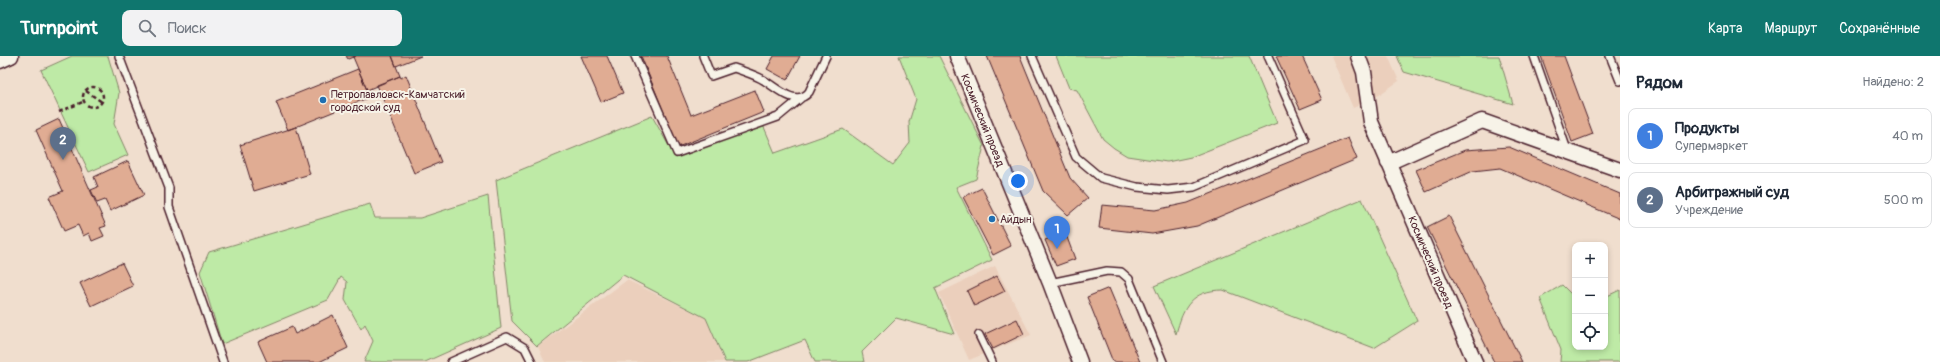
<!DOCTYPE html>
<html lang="ru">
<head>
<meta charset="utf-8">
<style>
  body { margin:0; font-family:Pangolin,sans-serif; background:#f2f2f3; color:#1f2937 }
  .controls { position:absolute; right:12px; bottom:12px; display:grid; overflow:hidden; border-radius:8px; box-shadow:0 2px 6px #0003 }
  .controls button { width:36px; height:36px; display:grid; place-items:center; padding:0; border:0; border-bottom:1px solid #e0e1e3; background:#fff; color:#1f2937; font:20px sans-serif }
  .you { position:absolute; left:1018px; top:125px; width:14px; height:14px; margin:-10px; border:3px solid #fff; border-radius:50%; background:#1a73e8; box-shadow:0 0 0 6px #1a73e833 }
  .badge { display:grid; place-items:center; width:26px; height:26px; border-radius:50%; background:#0f766e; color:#fff; font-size:13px; font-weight:700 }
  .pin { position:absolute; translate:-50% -33px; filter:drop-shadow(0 1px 2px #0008) }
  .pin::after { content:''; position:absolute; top:21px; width:14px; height:12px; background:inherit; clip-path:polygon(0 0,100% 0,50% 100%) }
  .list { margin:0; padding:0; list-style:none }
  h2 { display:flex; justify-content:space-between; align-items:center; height:52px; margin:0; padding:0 16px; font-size:17px }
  h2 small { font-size:13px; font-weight:400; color:#747a83 }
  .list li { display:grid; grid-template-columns:26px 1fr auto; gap:12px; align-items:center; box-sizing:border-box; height:56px; margin:0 8px 8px; padding:0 8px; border:1px solid #e0e1e3; border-radius:8px }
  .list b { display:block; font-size:15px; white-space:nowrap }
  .list p { margin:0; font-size:13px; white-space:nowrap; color:#747a83 }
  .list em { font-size:13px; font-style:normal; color:#747a83 }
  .icon { flex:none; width:22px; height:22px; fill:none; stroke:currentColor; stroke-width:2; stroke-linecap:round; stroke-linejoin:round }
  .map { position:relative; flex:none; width:1620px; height:306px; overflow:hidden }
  header { display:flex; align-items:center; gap:24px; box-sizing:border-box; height:56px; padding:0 20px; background:#0f766e; color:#fff }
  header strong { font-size:19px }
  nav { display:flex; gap:22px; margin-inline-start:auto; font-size:14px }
  .search { width:280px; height:36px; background:#f2f2f3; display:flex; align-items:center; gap:10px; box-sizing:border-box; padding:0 14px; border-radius:8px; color:#747a83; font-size:15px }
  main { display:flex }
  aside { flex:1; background:#fff }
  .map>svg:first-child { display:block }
  .built { fill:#ebcfbc }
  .green { fill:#beeaa6; stroke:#848468 }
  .building { fill:#e0ac93; stroke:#4a1f2b }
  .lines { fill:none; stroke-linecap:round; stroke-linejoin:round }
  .service-casing { stroke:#4a1f2b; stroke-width:10 }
  .minor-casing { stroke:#4a1f2b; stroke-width:17 }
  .path { stroke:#4a1f2b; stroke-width:2.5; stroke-dasharray:4 3; stroke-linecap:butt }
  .service { stroke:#f7f3e8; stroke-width:7 }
  .minor { stroke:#f7f3e8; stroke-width:14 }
  .poi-dot { fill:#1f6fb2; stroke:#f7f3e8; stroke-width:1.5 }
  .labels { text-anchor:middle; stroke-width:4; stroke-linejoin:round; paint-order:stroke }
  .poi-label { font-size:11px; fill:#4a1f2b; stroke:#f7f3e8; text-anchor:start }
  .street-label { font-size:11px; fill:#4a1f2b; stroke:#f7f3e8 }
</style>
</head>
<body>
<header>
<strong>Turnpoint</strong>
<div class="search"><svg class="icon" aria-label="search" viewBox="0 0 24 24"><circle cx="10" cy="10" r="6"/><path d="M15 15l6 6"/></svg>Поиск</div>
<nav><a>Карта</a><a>Маршрут</a><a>Сохранённые</a></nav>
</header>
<main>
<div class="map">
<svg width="1620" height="306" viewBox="0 0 1620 306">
  <rect width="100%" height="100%" fill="#f0dece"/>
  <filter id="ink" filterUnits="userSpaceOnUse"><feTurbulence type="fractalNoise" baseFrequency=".025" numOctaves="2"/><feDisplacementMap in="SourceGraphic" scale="8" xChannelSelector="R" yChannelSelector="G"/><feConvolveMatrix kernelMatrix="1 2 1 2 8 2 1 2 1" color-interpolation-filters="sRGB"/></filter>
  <g filter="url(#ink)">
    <!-- built -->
    <path class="built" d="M1331 0H1388L1399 25 1373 43 1353 52Z
      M995 210 1031 279 969 304 939 237Z
      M627 224 706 262 724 306H545L538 290Z"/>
    <!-- green -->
    <path class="green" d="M72 0H108L119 37 114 68 128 99 89 116 41 14Z
      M899 0H939L984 90 976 123 956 131 992 204 935 232 954 278 896 262 862 296 864 306H815L805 284 748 306H725L706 262 623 219 537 290 512 265 496 124 652 60 674 99 764 71 775 97 843 73 893 109 910 87 909 66 916 43Z
      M1056 0H1249L1277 67 1191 101 1167 106 1127 100 1114 92 1103 83 1077 34 1069 32Z
      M1397 0H1499L1513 48 1404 16Z
      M488 140 501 272 425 306H364L373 285 365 268 361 273 345 244 347 226 341 221 328 244 222 288 200 216 209 196 370 148 375 162H420Z
      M1362 143 1417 265 1374 292 1223 234C1192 234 1183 251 1176 278L1154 230Z
      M1562 229 1575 242V291H1605V241L1620 234V306H1560L1561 294 1540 242Z"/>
    <!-- building -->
    <path class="building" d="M346 0H356L348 3Z
      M356 0H392L400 20 367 34 353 1Z
      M392 0H421L396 10Z
      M581 0H607L623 37 601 46Z
      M641 0H667L691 59 755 34 764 56 678 91Z
      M774 0H800L787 24 767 13Z
      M987 0H1020L1070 122 1088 142 1068 159 1043 135Z
      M1276 0H1302L1322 44 1300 53Z
      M1541 0H1564L1593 78 1572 86Z
      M358 13 370 41 288 74 276 46Z
      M406 19 441 106 414 117 377 29 400 20 401 22Z
      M59 63 106 170 100 172 104 180 92 185 89 177 83 180 78 169 64 175 49 141 63 135 36 74Z
      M296 71 310 118 254 135 240 89Z
      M1348 82 1357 103 1197 170 1152 178 1099 172 1102 149 1155 154 1188 147Z
      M1509 91 1620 138V163L1500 112 1473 115 1426 136 1416 114 1465 94Z
      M128 105 144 139 110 155 105 144 97 147 91 134 98 131 94 121Z
      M982 132 1011 190 993 199 963 141Z
      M1449 160 1522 306H1494L1427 171Z
      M1065 176 1075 203 1056 210 1045 184Z
      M122 207 133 230 91 250 80 227Z
      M997 220 1005 235 974 250 967 235Z
      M1109 232 1140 306H1113L1087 241Z
      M333 259 348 292 319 306H267L258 286 292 271 295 278Z
      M1017 263 1024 278 993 293 985 278Z"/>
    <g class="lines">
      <!-- service casing -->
      <g class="service-casing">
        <path id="service" d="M119 0 169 132V151L223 306
          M635 0 677 97 778 61 801 42
          M703 0 711 20 734 12C743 15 752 18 760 22 773 28 795 53 809 36L826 0
          M1032 0 1076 101 1101 122 1137 131 1168 134 1194 131 1305 84 1268 0
          M1534 0 1567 94
          M1610 0 1620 25
          M1050 227 1107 215 1121 216 1129 223 1163 306
          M979 279 992 306
          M451 306 507 281 525 292 532 306"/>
      </g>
      <!-- minor casing -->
      <g class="minor-casing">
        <path id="minor" d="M957 0 1050 227 1080 306
          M1358 0 1364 16 1371 66 1475 306
          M0 5 11 0
          M1388 107 1482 65 1620 114"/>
      </g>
      <!-- path -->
      <path class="path" d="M83 41a10 10 0 1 1 20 0a10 10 0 1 1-20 0Z
        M86 35 102 46
        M59 56 85 45"/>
      <!-- service -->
      <use href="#service" class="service"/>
      <!-- minor -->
      <use href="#minor" class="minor"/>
    </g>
  </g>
  <!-- markers -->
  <g class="poi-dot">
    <circle cx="323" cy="44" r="4"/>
    <circle cx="992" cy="163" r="4"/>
  </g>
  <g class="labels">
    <!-- poi labels -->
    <g class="poi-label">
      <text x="331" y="42">Петропавловск-Камчатский<tspan x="331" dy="13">городской суд</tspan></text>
      <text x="1000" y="167">Айдын</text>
    </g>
    <!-- street labels -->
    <g class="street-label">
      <text transform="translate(983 64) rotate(68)" y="4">Космический проезд</text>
      <text transform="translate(1431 206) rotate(67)" y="4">Космический проезд</text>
    </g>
  </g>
</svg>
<div class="controls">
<button>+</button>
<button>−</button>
<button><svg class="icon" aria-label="locate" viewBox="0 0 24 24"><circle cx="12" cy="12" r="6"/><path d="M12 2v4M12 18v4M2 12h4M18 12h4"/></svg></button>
</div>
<div class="you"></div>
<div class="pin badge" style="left:1057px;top:193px;background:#3f7fe0">1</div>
<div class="pin badge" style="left:63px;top:104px;background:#5c6f8a">2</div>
</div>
<aside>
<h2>Рядом<small>Найдено: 2</small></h2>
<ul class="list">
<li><span class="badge" style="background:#3f7fe0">1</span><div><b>Продукты</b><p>Супермаркет</p></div><em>40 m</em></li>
<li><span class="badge" style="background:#5c6f8a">2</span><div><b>Арбитражный суд</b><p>Учреждение</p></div><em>500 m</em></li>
</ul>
</aside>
</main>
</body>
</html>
